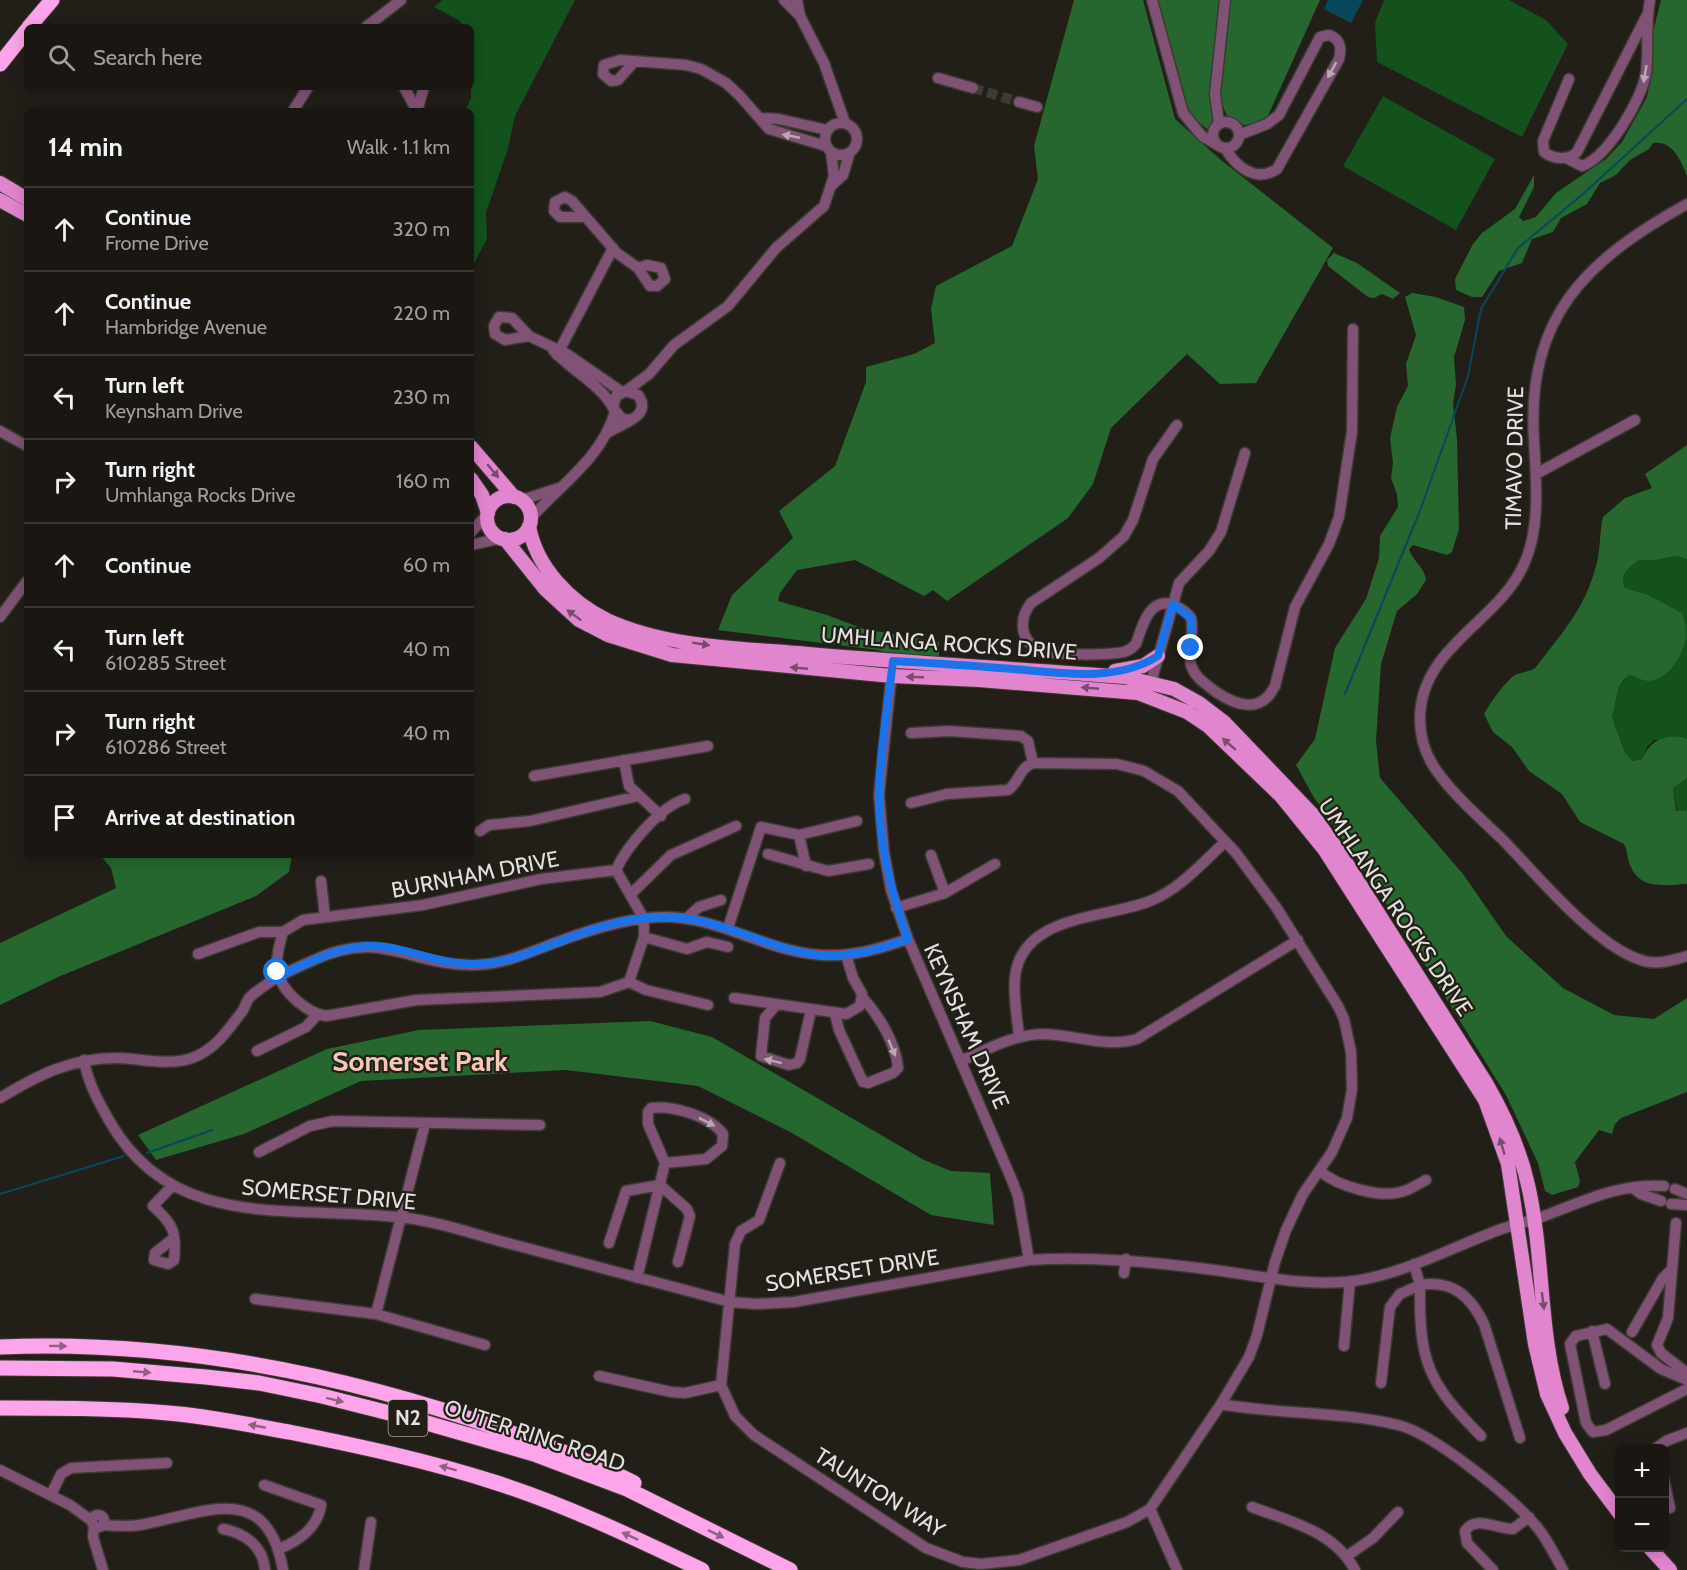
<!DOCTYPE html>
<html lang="en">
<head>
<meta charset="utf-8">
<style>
  body { margin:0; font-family:Cabin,sans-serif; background:#23201c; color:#f1f3f6 }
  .controls { position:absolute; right:18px; bottom:18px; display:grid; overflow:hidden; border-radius:9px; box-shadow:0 3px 15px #0003 }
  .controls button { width:54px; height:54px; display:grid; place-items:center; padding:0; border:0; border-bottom:2px solid #383633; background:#1a1713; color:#f1f3f6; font:30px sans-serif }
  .stop { position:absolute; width:18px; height:18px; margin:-14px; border:4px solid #1a73e8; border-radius:50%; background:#fff }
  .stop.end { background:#1a73e8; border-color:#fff; box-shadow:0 2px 6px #0008 }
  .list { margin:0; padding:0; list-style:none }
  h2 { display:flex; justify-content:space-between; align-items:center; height:78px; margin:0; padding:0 24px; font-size:26px }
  h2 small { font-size:20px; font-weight:400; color:#9f9fa0 }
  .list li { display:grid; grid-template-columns:39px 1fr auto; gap:18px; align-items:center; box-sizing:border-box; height:84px; padding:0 24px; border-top:2px solid #383633 }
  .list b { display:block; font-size:22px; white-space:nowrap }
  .list p { margin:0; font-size:20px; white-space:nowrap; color:#9f9fa0 }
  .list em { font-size:20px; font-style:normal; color:#9f9fa0 }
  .icon { flex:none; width:33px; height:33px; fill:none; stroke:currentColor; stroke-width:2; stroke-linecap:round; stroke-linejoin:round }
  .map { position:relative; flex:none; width:1687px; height:1570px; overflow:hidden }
  .search { position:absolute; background:#1a1713; box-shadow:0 3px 15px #0003; left:24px; top:24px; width:450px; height:66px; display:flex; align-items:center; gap:15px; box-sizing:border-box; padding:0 21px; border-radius:9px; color:#9f9fa0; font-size:22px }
  .panel { position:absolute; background:#1a1713; box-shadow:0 3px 15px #0003; left:24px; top:108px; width:450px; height:750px; border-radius:9px }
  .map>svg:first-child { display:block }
  .green { fill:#13511d }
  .forest { fill:#25672e }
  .water { fill:#08485b }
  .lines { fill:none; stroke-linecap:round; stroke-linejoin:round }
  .stream { stroke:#08485b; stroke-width:2 }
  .minor-tunnel { stroke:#3f3c36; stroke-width:10; stroke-dasharray:10 5; stroke-linecap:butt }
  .minor-casing { stroke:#3d3a34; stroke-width:13 }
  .major-casing { stroke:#3d3a34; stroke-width:16 }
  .highway-casing { stroke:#3d3a34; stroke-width:17 }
  .minor { stroke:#805376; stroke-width:10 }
  .major { stroke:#e285cf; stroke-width:14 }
  .highway { stroke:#fda4ea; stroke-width:15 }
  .oneway { fill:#bba8b4 }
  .oneway2 { fill:#784d6b }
  .oneway3 { fill:#906282 }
  .route { stroke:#1a73e8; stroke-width:8 }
  .labels { text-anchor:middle; stroke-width:4.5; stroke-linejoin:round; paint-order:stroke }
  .shield { fill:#221f19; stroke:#a9a7a2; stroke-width:1.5 }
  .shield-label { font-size:21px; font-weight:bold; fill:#e3e1dd }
  .street-label { font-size:22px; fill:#e3e1dd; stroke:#221f19 }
  .district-label { font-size:28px; font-weight:bold; fill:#f6c7b4; stroke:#221f19 }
</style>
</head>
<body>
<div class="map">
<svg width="1687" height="1570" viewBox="0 0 1687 1570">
  <rect width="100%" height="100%" fill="#221f19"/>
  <!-- green -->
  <path class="green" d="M443 0H575L515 116 508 148 486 213 487 239 471 269V111H465L471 98V27H462L460 21 434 7Z
    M1384 0H1509L1546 20 1568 44 1522 137 1377 62 1375 23Z
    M1383 96 1495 159 1456 230 1343 166Z
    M1676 556 1687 559V739L1654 740 1647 747 1642 759 1633 761 1625 753 1612 717C1617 702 1615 684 1630 675L1646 594 1625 588C1620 573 1627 569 1639 560H1656Z
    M1687 778V810L1677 811 1673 788Z"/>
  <!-- forest -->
  <path class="forest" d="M1074 0H1143L1175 119 1221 160 1333 248 1256 383 1220 384 1187 354 1111 428 1093 484 1068 518 947 601 933 590 924 596 855 560 797 570 780 593 778 601 827 615 864 629 939 642V659L908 658 905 654 892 655 878 650 718 630 732 595 793 538 779 511 835 466 866 382V367L914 354 935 343 931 309 936 286 1012 246 1038 179 1034 146Z
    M1153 0H1222L1214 134 1186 113Z
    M1227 0H1320L1267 118C1257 122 1246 128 1235 123 1208 110 1225 25 1227 0Z
    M1661 0H1687V176C1681 160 1672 140 1653 143L1649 149 1630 160 1616 175 1600 183 1587 204 1561 218 1553 232 1532 239 1522 263 1499 271 1482 297H1472L1456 290 1455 279 1473 244 1482 233 1515 209 1534 175V187L1519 217 1523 221 1536 217 1556 193 1606 159 1622 142 1647 97 1653 65V32Z
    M1334 253 1357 263 1400 293 1393 299 1382 294 1374 298 1368 297 1328 266 1327 260Z
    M1412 293 1436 297 1464 307 1465 320 1454 357 1456 385 1453 404 1457 439 1459 529 1452 552 1447 555 1413 545 1409 549C1413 562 1425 567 1426 580L1417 594 1397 611 1381 664 1376 741 1380 778 1463 874 1506 936 1563 988 1614 1015 1654 1019 1687 998V1092L1621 1118 1615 1124 1612 1134 1599 1130 1575 1162 1580 1181 1578 1187 1552 1195 1545 1191 1538 1163 1506 1095 1392 912 1313 796 1296 765 1315 739 1335 648 1366 599 1379 558 1380 536 1398 507 1397 494 1391 478 1393 463 1390 438 1397 407 1408 386 1406 364 1416 335 1405 297Z
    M1687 445V559L1676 556 1656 560H1639C1627 569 1620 573 1625 588L1646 594 1682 613C1684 620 1687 628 1686 636 1684 655 1669 679 1649 681 1643 681 1636 677 1630 675 1615 683 1617 702 1612 717L1625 753 1633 761 1642 759C1650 740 1667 732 1687 739V778L1673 788 1676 811 1687 810V884C1666 885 1641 890 1631 867 1627 860 1628 851 1624 844L1580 822 1562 794 1529 771 1512 747 1493 732 1484 714C1488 706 1507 679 1515 675 1521 672 1531 672 1536 667 1561 634 1585 609 1596 566 1601 550 1599 533 1603 517L1625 498 1652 488 1645 474Z
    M100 855H292L289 872 256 896 58 977 0 1005V943L116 888 111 868Z
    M650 1021 712 1037 924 1160 951 1171 990 1173 994 1225 931 1215 792 1133 698 1086 566 1070 361 1081 244 1134 156 1160 138 1135 327 1049 419 1030Z"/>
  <!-- water -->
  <path class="water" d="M1328 0H1363L1351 23 1324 9Z"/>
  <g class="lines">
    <!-- stream -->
    <path class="stream" d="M1345 694 1421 508 1468 376 1481 309 1518 248 1583 194 1687 99
      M147 1153 212 1130
      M0 1194 124 1156"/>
    <!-- minor-tunnel -->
    <path class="minor-tunnel" d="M973 88 1019 102"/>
    <!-- minor casing -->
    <g class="minor-casing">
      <path id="minor" d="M784 0 800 16
        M797 0 800 16 824 63 845 123
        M1152 0 1183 113 1202 136 1219 146
        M366 27 401 0
        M634 62 618 80 611 81 603 74 604 65 620 60 686 65 701 69 726 83 740 96 769 129 826 146
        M938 78 973 88
        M1569 79 1543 141 1544 152C1553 159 1568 161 1577 152L1647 15
        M404 87 417 111
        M1019 102 1037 107
        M293 111 308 87
        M417 111 424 87
        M761 118 779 119 827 130
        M1213 135a13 13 0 1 1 26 0a13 13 0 1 1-26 0Z
        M825 139a16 16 0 1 1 32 0a16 16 0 1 1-32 0Z
        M1219 124 1215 94 1225 0
        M1225 148C1236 167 1256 183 1277 169L1339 59C1342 47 1340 39 1329 35L1320 37 1279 115 1267 124 1239 135
        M1566 158 1582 166C1608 157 1642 99 1646 73 1649 49 1645 25 1650 0
        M831 186 843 175 850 152
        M1687 204C1586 260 1526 317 1534 440 1536 480 1541 527 1524 564 1498 623 1420 647 1420 719 1420 735 1425 753 1434 767 1452 794 1479 817 1503 840 1537 875 1593 943 1638 959 1654 966 1671 961 1687 956
        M584 217H560L554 211 555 202 565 197 572 201 617 253 638 268 650 286H657L665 279 661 268 647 265 638 268
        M529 336 505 340 495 334 494 326 499 317 512 318 529 336 567 354 622 392
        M553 350C570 370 601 384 613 408
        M557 355 613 248
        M626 391 649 374 674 345 728 306 776 248 824 206 834 176 831 152
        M1177 425 1153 459 1133 520 1124 536 1099 558 1031 603C1019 618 1019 641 1040 650 1054 656 1109 655 1124 652 1130 650 1132 648 1136 644 1142 626 1150 594 1176 606 1182 609 1187 612 1191 618 1195 634 1187 650 1191 665 1195 678 1206 684 1216 692 1237 706 1261 714 1275 686L1295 607 1329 544 1339 517 1352 431 1353 329
        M0 431 27 446
        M609 432C623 423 653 416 638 395L626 391 616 396 613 408 622 419 631 420
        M1536 474 1635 420
        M522 500 559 488
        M530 519C561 484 601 459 615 412
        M471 532 487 515
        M471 545 502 538
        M0 617 27 581
        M892 670 879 795 884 852 891 890 908 939 1011 1178 1018 1196 1029 1260
        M1149 690 1179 583 1209 551 1221 532 1245 453
        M911 733 949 731 1021 736 1028 741 1033 763
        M624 760 629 786 661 816
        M534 776 708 746
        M480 831 489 825 530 821 638 796
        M799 835 806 866
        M768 854 828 871 869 864
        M931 855 945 893
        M616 870 644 919V937L629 982 600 992 416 1000 326 1016C314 1014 306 1008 297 1001 272 979 274 962 283 932L303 920 423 905 541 879Z
        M616 870C626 847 661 806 685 799
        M321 881 325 917
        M630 895 671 855 736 826
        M896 908 945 893 995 864
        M686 919 699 907 721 900
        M728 928 761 827 799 835 857 821
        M644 937 687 949 707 942 728 947
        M198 954 259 932H283
        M629 982 646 990 708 1005
        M734 998 846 1014 860 1006 862 994 853 978 846 955
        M776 1005 765 1018 761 1056 789 1065 797 1063 800 1059 811 1010
        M835 1014 839 1030 863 1082 868 1083 893 1073 898 1068C896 1043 879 1016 863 998
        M1019 1036C1017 1017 1013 996 1015 977 1022 914 1105 919 1150 901 1180 889 1202 863 1225 842
        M257 1051 306 1027 317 1015
        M84 1060C88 1083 98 1101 110 1122 177 1238 303 1202 414 1219 448 1224 482 1237 515 1245 587 1264 658 1283 730 1302L757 1304 794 1302 1029 1260C1092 1256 1152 1262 1214 1270 1260 1276 1308 1287 1354 1281 1402 1274 1447 1250 1491 1233 1509 1225 1529 1222 1547 1215 1586 1200 1621 1183 1664 1186
        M961 1061C988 1049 1014 1034 1045 1034 1076 1035 1106 1048 1137 1039L1298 940
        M0 1098C38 1075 73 1057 119 1058 142 1059 169 1066 192 1058 215 1050 227 1031 241 1013 245 1009 246 1001 250 997 269 980 291 970 314 960 384 928 410 967 476 965 506 964 532 951 560 941 592 929 631 917 665 917 720 917 767 952 821 955 852 957 879 949 908 939
        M259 1152 310 1126 333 1121 540 1125
        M780 1163 759 1220 741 1231 735 1244 721 1385 735 1416 754 1435 926 1548 963 1562 981 1564 1019 1560 1127 1522 1150 1509 1221 1404 1249 1357 1257 1335 1275 1262 1286 1230 1303 1194 1332 1152 1347 1118 1352 1089 1351 1052 1344 1019 1338 1006 1276 907 1236 853 1178 791 1144 771 1117 764 1033 763C1019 768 1019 783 1008 790L947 794 911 803
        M1320 1171C1337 1186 1378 1198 1401 1192 1410 1190 1418 1184 1426 1180
        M660 1185 687 1209 690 1216 678 1262
        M172 1186 153 1206C173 1224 177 1232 174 1260L168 1264 154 1260 155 1253 174 1238
        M1633 1188 1641 1194 1661 1201
        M1675 1189 1687 1194
        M1671 1204 1687 1205
        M1676 1223 1668 1318 1657 1345 1661 1353 1687 1373
        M609 1243 626 1191 660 1185
        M1124 1273 1126 1259
        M637 1278 665 1163 648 1124V1112L651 1108C672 1105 710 1116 723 1134L722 1146 706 1159 665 1163
        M255 1299 376 1314 485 1345
        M376 1314 425 1124
        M1592 1331 1605 1384
        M1632 1332 1663 1278 1672 1269
        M1344 1346 1350 1281
        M599 1376 671 1392 685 1393 721 1385
        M1687 1380 1661 1369 1607 1329 1576 1336 1570 1344 1586 1423 1593 1432 1606 1430 1687 1389
        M1381 1383 1390 1307 1400 1294 1420 1285 1414 1264
        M1221 1404C1279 1415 1341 1411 1398 1425 1433 1433 1514 1499 1537 1527 1548 1540 1555 1556 1563 1570
        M1481 1436C1427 1382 1419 1361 1420 1285 1452 1280 1470 1295 1484 1324L1520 1438
        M1656 1448 1666 1441 1687 1433
        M0 1470 70 1505 92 1521
        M1664 1480 1670 1508
        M264 1485 321 1505C318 1527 299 1541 279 1549
        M51 1495 61 1474 71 1468 167 1463
        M1252 1507C1291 1522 1334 1531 1355 1570
        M1150 1509 1177 1570
        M92 1521a6 6 0 1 1 12 0a6 6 0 1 1-12 0Z
        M103 1525C115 1526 128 1527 140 1525 203 1514 267 1478 283 1570
        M94 1526 93 1537 103 1570
        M223 1529C245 1533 263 1546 265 1570
        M1347 1556 1373 1538 1398 1512
        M364 1570 371 1522
        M1493 1570 1467 1543 1465 1531C1476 1515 1497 1529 1513 1529L1529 1517"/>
    </g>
    <!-- major casing -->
    <g class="major-casing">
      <path id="major" d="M0 183 27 199
        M0 200 27 215
        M471 447 514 497
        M471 479 482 495 488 513
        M487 518a22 22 0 1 1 44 0a22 22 0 1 1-44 0Z
        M529 526C536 567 570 602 607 620 668 648 742 648 808 654 914 663 1019 669 1125 677L1174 689 1199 703 1224 722 1312 814 1340 853 1486 1083C1505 1116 1520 1149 1528 1185 1545 1259 1538 1337 1562 1408
        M505 539 545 589 579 620 608 635 672 655 892 676 979 680 1138 693 1187 712 1208 726 1281 796 1324 849 1485 1100 1508 1164 1535 1344 1547 1394 1565 1433 1590 1474 1620 1514
        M1115 671 1143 666 1158 656
        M1650 1548 1670 1570"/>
    </g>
    <!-- highway casing -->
    <g class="highway-casing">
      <path id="highway" d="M29 27 52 0
        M0 64 27 30
        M0 1347C172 1340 341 1373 503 1430 547 1446 592 1461 634 1483
        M0 1368 113 1369 206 1377 259 1383 322 1396 413 1419 534 1454 627 1489 790 1570
        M0 1408C56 1408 112 1408 168 1413 209 1416 249 1425 289 1432 359 1446 429 1461 497 1483 568 1506 635 1538 702 1570"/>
    </g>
    <!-- minor -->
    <use href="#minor" class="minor"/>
    <!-- major -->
    <use href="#major" class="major"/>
    <!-- highway -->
    <use href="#highway" class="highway"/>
  </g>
  <!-- one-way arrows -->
  <defs><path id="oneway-solid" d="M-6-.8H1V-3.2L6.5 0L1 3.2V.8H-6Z" transform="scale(1.5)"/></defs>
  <g class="oneway">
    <use href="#oneway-solid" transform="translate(1332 70) rotate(119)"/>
    <use href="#oneway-solid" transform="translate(1645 74) rotate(100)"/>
    <use href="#oneway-solid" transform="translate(791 136) rotate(-169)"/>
    <use href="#oneway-solid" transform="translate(892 1048) rotate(67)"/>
    <use href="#oneway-solid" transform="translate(773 1061) rotate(-166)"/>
    <use href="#oneway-solid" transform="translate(707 1122) rotate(27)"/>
  </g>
  <g class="oneway2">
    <use href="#oneway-solid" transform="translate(493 471) rotate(50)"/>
    <use href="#oneway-solid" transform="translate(574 615) rotate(-143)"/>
    <use href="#oneway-solid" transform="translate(701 644) rotate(9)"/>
    <use href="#oneway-solid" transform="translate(799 668) rotate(-175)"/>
    <use href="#oneway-solid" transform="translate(915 677) rotate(-178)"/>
    <use href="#oneway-solid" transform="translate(1090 688) rotate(-175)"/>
    <use href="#oneway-solid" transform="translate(1229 744) rotate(-139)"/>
    <use href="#oneway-solid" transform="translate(1502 1146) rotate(-106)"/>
    <use href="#oneway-solid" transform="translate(1543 1301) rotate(83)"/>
  </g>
  <g class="oneway3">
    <use href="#oneway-solid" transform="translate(58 1346) rotate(1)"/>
    <use href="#oneway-solid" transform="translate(142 1372) rotate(5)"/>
    <use href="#oneway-solid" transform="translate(335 1400) rotate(14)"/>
    <use href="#oneway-solid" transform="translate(257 1426) rotate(-169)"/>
    <use href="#oneway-solid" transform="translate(448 1468) rotate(-165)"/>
    <use href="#oneway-solid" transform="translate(716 1534) rotate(26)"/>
    <use href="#oneway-solid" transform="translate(630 1536) rotate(-155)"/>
  </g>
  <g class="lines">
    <!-- route -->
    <path class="route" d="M277 972 278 977C311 961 347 941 386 947 427 954 452 970 497 962 518 959 538 949 558 942 590 929 629 917 664 917 718 916 766 949 818 955 849 958 879 949 908 939 891 893 879 845 879 795 880 750 888 705 893 661 929 663 964 665 1000 668 1050 671 1113 685 1158 656L1173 604 1191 618V648"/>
  </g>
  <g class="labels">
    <!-- shield labels -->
    <rect class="shield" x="388.5" y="1400" width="39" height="36" rx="4.5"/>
    <g class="shield-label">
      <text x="408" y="1425">N2</text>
    </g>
    <!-- street labels -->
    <g class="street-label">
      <text transform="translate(1514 458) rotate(-89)" y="8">TIMAVO DRIVE</text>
      <text transform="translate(949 643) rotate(4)" y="8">UMHLANGA ROCKS DRIVE</text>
      <text transform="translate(475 874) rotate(-11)" y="8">BURNHAM DRIVE</text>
      <text transform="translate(1396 907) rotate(56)" y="8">UMHLANGA ROCKS DRIVE</text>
      <text transform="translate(967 1026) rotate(66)" y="8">KEYNSHAM DRIVE</text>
      <text transform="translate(329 1194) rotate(5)" y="8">SOMERSET DRIVE</text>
      <text transform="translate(852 1270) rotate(-9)" y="8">SOMERSET DRIVE</text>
      <text transform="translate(535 1435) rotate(18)" y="8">OUTER RING ROAD</text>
      <text transform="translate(880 1492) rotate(32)" y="8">TAUNTON WAY</text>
    </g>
    <!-- district labels -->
    <g class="district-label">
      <text x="420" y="1071">Somerset Park</text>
    </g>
  </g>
</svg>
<div class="controls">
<button>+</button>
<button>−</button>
</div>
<div class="stop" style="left:277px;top:972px"></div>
<div class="stop end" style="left:1191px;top:648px"></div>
<div class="search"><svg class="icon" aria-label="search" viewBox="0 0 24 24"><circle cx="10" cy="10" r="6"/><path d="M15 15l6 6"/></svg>Search here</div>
<section class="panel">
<h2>14 min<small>Walk · 1.1 km</small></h2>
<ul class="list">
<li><svg class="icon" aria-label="ahead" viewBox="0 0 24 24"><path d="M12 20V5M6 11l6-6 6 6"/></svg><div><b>Continue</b><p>Frome Drive</p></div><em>320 m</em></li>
<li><svg class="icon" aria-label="ahead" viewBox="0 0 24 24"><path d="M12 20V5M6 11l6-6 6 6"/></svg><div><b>Continue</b><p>Hambridge Avenue</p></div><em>220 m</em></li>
<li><svg class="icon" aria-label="left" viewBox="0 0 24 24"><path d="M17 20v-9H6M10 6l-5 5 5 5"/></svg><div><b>Turn left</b><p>Keynsham Drive</p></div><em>230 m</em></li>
<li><svg class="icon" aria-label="right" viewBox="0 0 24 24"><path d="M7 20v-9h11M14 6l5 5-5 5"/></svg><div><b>Turn right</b><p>Umhlanga Rocks Drive</p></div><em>160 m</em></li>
<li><svg class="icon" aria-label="ahead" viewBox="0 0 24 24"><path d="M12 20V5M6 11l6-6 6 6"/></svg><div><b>Continue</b></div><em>60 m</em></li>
<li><svg class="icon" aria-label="left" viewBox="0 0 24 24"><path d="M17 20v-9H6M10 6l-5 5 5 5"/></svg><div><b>Turn left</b><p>610285 Street</p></div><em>40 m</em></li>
<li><svg class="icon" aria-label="right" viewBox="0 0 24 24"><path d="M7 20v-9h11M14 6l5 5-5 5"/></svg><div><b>Turn right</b><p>610286 Street</p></div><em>40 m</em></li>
<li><svg class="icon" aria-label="arrive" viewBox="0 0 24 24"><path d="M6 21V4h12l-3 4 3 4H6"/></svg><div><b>Arrive at destination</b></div></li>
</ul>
</section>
</div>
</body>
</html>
